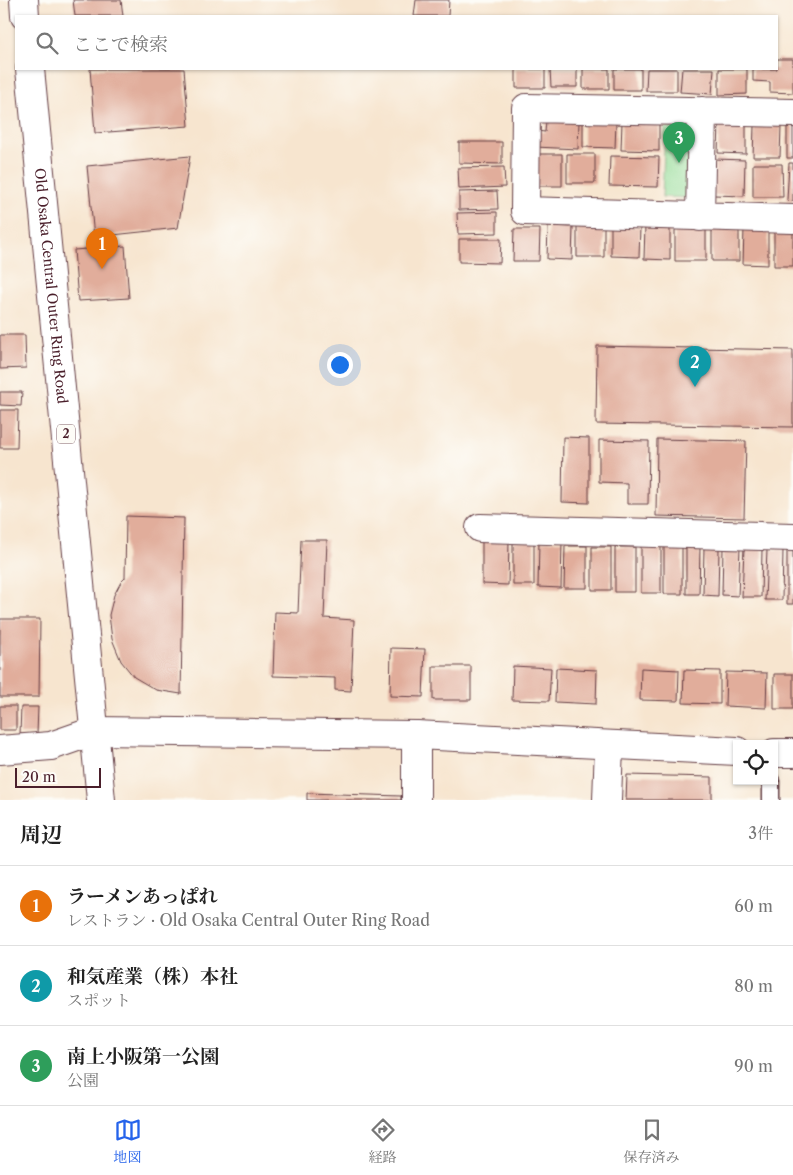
<!DOCTYPE html>
<html lang="ja">
<head>
<meta charset="utf-8">
<style>
  body { margin:0; font-family:"Libre Caslon Text","Noto Serif JP",serif; background:#f2f2f2; color:#222 }
  .controls { position:absolute; right:15px; bottom:15px; display:grid; overflow:hidden; border-radius:0px; box-shadow:0 1px 4px #0004 }
  .controls button { width:45px; height:45px; display:grid; place-items:center; padding:0; border:0; border-bottom:1px solid #e0e0e0; background:#fff; color:#222; font:25px sans-serif }
  .scale { position:absolute; left:15px; bottom:12px; width:86px; box-sizing:border-box; padding-left:5px; border:2px solid #4a1f2b; border-top:0; font-size:14px; line-height:18px; white-space:nowrap; color:#4a1f2b; -webkit-text-stroke:4px #fdfcf7; paint-order:stroke }
  .you { position:absolute; left:339px; top:364px; width:18px; height:18px; margin:-12px; border:4px solid #fff; border-radius:50%; background:#1a73e8; box-shadow:0 0 0 8px #1a73e833 }
  .badge { display:grid; place-items:center; width:32px; height:32px; border-radius:50%; background:#2563eb; color:#fff; font-size:16px; font-weight:700 }
  .pin { position:absolute; translate:-50% -41px; filter:drop-shadow(0 1px 2px #0008) }
  .pin::after { content:''; position:absolute; top:26px; width:18px; height:15px; background:inherit; clip-path:polygon(0 0,100% 0,50% 100%) }
  .list { margin:0; padding:0; list-style:none }
  h2 { display:flex; justify-content:space-between; align-items:center; height:65px; margin:0; padding:0 20px; font-size:21px }
  h2 small { font-size:16px; font-weight:400; color:#767676 }
  .list li { display:grid; grid-template-columns:32px 1fr auto; gap:15px; align-items:center; box-sizing:border-box; height:80px; padding:0 20px; border-top:1px solid #e0e0e0 }
  .list b { display:block; font-size:19px; white-space:nowrap }
  .list p { margin:0; font-size:16px; white-space:nowrap; color:#767676 }
  .list em { font-size:16px; font-style:normal; color:#767676 }
  .icon { flex:none; width:28px; height:28px; fill:none; stroke:currentColor; stroke-width:2; stroke-linecap:round; stroke-linejoin:round }
  .map { position:relative; flex:none; width:793px; height:800px; overflow:hidden }
  .search { position:absolute; background:#fff; box-shadow:0 1px 4px #0004; left:15px; right:15px; top:15px; height:55px; display:flex; align-items:center; gap:12px; box-sizing:border-box; padding:0 18px; border-radius:0px; color:#767676; font-size:19px }
  .sheet { height:305px; background:#fff }
  nav { display:flex; justify-content:space-around; align-items:center; box-sizing:border-box; height:70px; border-top:1px solid #e0e0e0; background:#fff; font-size:14px; color:#767676 }
  nav a { display:grid; justify-items:center; gap:2px }
  nav .on { color:#2563eb }
  .map>svg:first-child { display:block }
  .green { fill:#93db96; stroke:#6e7d60 }
  .building { fill:#e1ad9b }
  .lines { fill:none; stroke-linecap:round; stroke-linejoin:round }
  .service-casing { stroke:#643d44; stroke-width:19 }
  .minor-casing { stroke:#643d44; stroke-width:30 }
  .tertiary-casing { stroke:#643d44; stroke-width:30 }
  .primary-casing { stroke:#643d44; stroke-width:30 }
  .service { stroke:#fff; stroke-width:16 }
  .minor { stroke:#fff; stroke-width:28 }
  .tertiary { stroke:#fff; stroke-width:28 }
  .primary { stroke:#fff; stroke-width:28 }
  .labels { text-anchor:middle; stroke-width:4.5; stroke-linejoin:round; paint-order:stroke }
  .shield { fill:#fdfcf7; stroke:#806168; stroke-width:1 }
  .shield-label { font-size:12px; font-weight:bold; fill:#4a1f2b }
  .street-label { font-size:14px; fill:#4a1f2b; stroke:#fdfcf7 }
</style>
</head>
<body>
<div class="map">
<svg width="793" height="800" viewBox="0 0 793 800">
  <rect width="100%" height="100%" fill="#fdfcf7"/>
  <filter id="ink" filterUnits="userSpaceOnUse"><feTurbulence type="fractalNoise" baseFrequency=".02" numOctaves="2"/><feDisplacementMap in="SourceGraphic" scale="10" xChannelSelector="R" yChannelSelector="G"/><feConvolveMatrix kernelMatrix="1 2 1 2 8 2 1 2 1" color-interpolation-filters="sRGB"/></filter>
  <filter id="wash" filterUnits="userSpaceOnUse"><feTurbulence type="fractalNoise" baseFrequency=".0096" numOctaves="4" result="noise"/><feDisplacementMap in="SourceGraphic" scale="20" xChannelSelector="R" yChannelSelector="G"/><feGaussianBlur stdDeviation="1.12" result="paint"/><feColorMatrix in="noise" values="0 0 0 0 0 0 0 0 0 0 0 0 0 0 0 0 0 1.4 0 .05"/><feComposite in="paint" operator="in"/></filter>
  <g filter="url(#wash)">
    <rect width="100%" height="100%" fill="#f7e5cf"/>
    <!-- green -->
    <path class="green" d="M665 127 695 129 693 198 662 197Z"/>
    <g id="blocks">
      <!-- building -->
      <path class="building" d="M73 0H121L123 16H75Z
        M416 0H449L448 16H414Z
        M777 59H793V93L770 92V82L753 81V69H777Z
        M90 69H184L189 126 95 133Z
        M516 69H545V88H516Z
        M550 69H577V87H551Z
        M583 69H609V89H583Z
        M614 69H641V90H614Z
        M647 69H677V91H646Z
        M682 69H714L712 94 680 92Z
        M719 69H747V94L719 95Z
        M546 121 579 122 578 149 535 147 536 131 545 132Z
        M583 122H616L615 148 583 147Z
        M622 122 659 123V151L621 150Z
        M719 122H746V154L718 153Z
        M754 126H781L780 157H753Z
        M787 126H793V158H787Z
        M459 142H502V164L459 163Z
        M536 154H562V186H536Z
        M567 154H595V183H567Z
        M190 156 178 228 94 237 87 166Z
        M610 156 659 157 658 187 609 186Z
        M715 159 745 160 744 196 714 195Z
        M789 163H793V201L787 200Z
        M753 164H782L783 197H753Z
        M504 167 505 187 459 189 458 168Z
        M497 191 498 209 459 210V192Z
        M497 212V233L458 234 457 213Z
        M548 226 573 227 572 260 547 259Z
        M577 226H604V257H577Z
        M645 226 670 227V260L644 259Z
        M611 227H640L639 257 611 256Z
        M514 229H540L539 261H513Z
        M675 229H706V261H675Z
        M712 229H739V261H712Z
        M744 229H768V265L743 264Z
        M774 232H793V266H774Z
        M459 239H501L500 263 459 262Z
        M125 246 129 298 78 301 74 250Z
        M0 335H25L26 368 0 369Z
        M597 346 793 350V427L596 424Z
        M0 392H22L21 406 0 405Z
        M0 410H18L17 448H0Z
        M563 437 589 438V503L562 502Z
        M657 439 746 441 744 518 656 516Z
        M599 440 649 441 648 504H627V483L599 482Z
        M126 516 184 518 181 694 156 690 134 677 121 661 112 639 109 615 114 595 121 582 125 578Z
        M301 540H327L324 618 354 620 351 691 335 690V678L273 676 275 612 298 613Z
        M482 540 509 541 508 585 482 584Z
        M513 541H534V585H513Z
        M539 541H562L561 588 538 587Z
        M641 544 661 545V593H641Z
        M565 546H587V588H564Z
        M686 546H700L699 594H686Z
        M592 547H611V590H592Z
        M615 547H635V592H615Z
        M664 547H682V594H664Z
        M704 547 719 548 718 596 703 595Z
        M723 548H740L738 596 722 595Z
        M744 548 762 549 761 597H742Z
        M767 550H783L782 600H765Z
        M787 550 793 551V604H787Z
        M0 619H40L39 697H0Z
        M391 648 425 649 423 697 390 696Z
        M433 666H471V700H433Z
        M513 666 551 668 549 701 512 700Z
        M556 668 597 670 596 704 555 702Z
        M641 668 679 670 678 701 640 700Z
        M684 670 720 671V704L683 703Z
        M726 672 767 673 766 708 725 706Z
        M774 674H793V709H774Z
        M0 706H16V730H0Z
        M21 707H38L37 734H20Z
        M627 775 712 777V800H626Z
        M307 793 401 796V800H307Z"/>
    </g>
  </g>
  <g filter="url(#ink)">
    <use href="#blocks" fill-opacity="0" stroke="#643d44" stroke-width="1"/>
    <g class="lines">
      <!-- service casing -->
      <g class="service-casing">
        <path id="service" d="M771 800V781"/>
      </g>
      <!-- minor casing -->
      <g class="minor-casing">
        <path id="minor" d="M793 113 526 108 525 211 793 219
          M700 217 702 111
          M480 528 793 537
          M416 735V800
          M0 750 51 746 94 731
          M607 800 609 745"/>
      </g>
      <!-- tertiary casing -->
      <g class="tertiary-casing">
        <path id="tertiary" d="M94 731 416 735 737 751
          M774 753H793"/>
      </g>
      <!-- primary casing -->
      <g class="primary-casing">
        <g id="primary">
          <path d="M24 0 25 16"/>
          <path id="s1" d="M30 69 101 800"/>
        </g>
      </g>
      <!-- service -->
      <use href="#service" class="service"/>
      <!-- minor -->
      <use href="#minor" class="minor"/>
      <!-- tertiary -->
      <use href="#tertiary" class="tertiary"/>
      <!-- primary -->
      <use href="#primary" class="primary"/>
    </g>
  </g>
  <g class="labels">
    <!-- shield labels -->
    <rect class="shield" x="57" y="424.5" width="18" height="19" rx="4"/>
    <g class="shield-label">
      <text x="66" y="438">2</text>
    </g>
    <!-- street labels -->
    <g class="street-label">
      <text dy="5" stroke="none"><textPath href="#s1" startOffset="218">Old Osaka Central Outer Ring Road</textPath></text>
    </g>
  </g>
</svg>
<div class="controls">
<button><svg class="icon" aria-label="locate" viewBox="0 0 24 24"><circle cx="12" cy="12" r="6"/><path d="M12 2v4M12 18v4M2 12h4M18 12h4"/></svg></button>
</div>
<div class="scale">20 m</div>
<div class="you"></div>
<div class="pin badge" style="left:102px;top:269px;background:#e8710a">1</div>
<div class="pin badge" style="left:695px;top:387px;background:#0f9aa8">2</div>
<div class="pin badge" style="left:679px;top:163px;background:#2e9e5b">3</div>
<div class="search"><svg class="icon" aria-label="search" viewBox="0 0 24 24"><circle cx="10" cy="10" r="6"/><path d="M15 15l6 6"/></svg>ここで検索</div>
</div>
<section class="sheet">
<h2>周辺<small>3件</small></h2>
<ul class="list">
<li><span class="badge" style="background:#e8710a">1</span><div><b>ラーメンあっぱれ</b><p>レストラン · Old Osaka Central Outer Ring Road</p></div><em>60 m</em></li>
<li><span class="badge" style="background:#0f9aa8">2</span><div><b>和気産業（株）本社</b><p>スポット</p></div><em>80 m</em></li>
<li><span class="badge" style="background:#2e9e5b">3</span><div><b>南上小阪第一公園</b><p>公園</p></div><em>90 m</em></li>
</ul>
</section>
<nav>
<a class="on"><svg class="icon" aria-label="map" viewBox="0 0 24 24"><path d="M3 6l6-2 6 2 6-2v14l-6 2-6-2-6 2zM9 4v14M15 6v14"/></svg>地図</a>
<a><svg class="icon" aria-label="directions" viewBox="0 0 24 24"><path d="M12 3l9 9-9 9-9-9zM9 14v-3h6M13 9l2 2-2 2"/></svg>経路</a>
<a><svg class="icon" aria-label="saved" viewBox="0 0 24 24"><path d="M7 4h10v16l-5-4-5 4z"/></svg>保存済み</a>
</nav>
</body>
</html>
